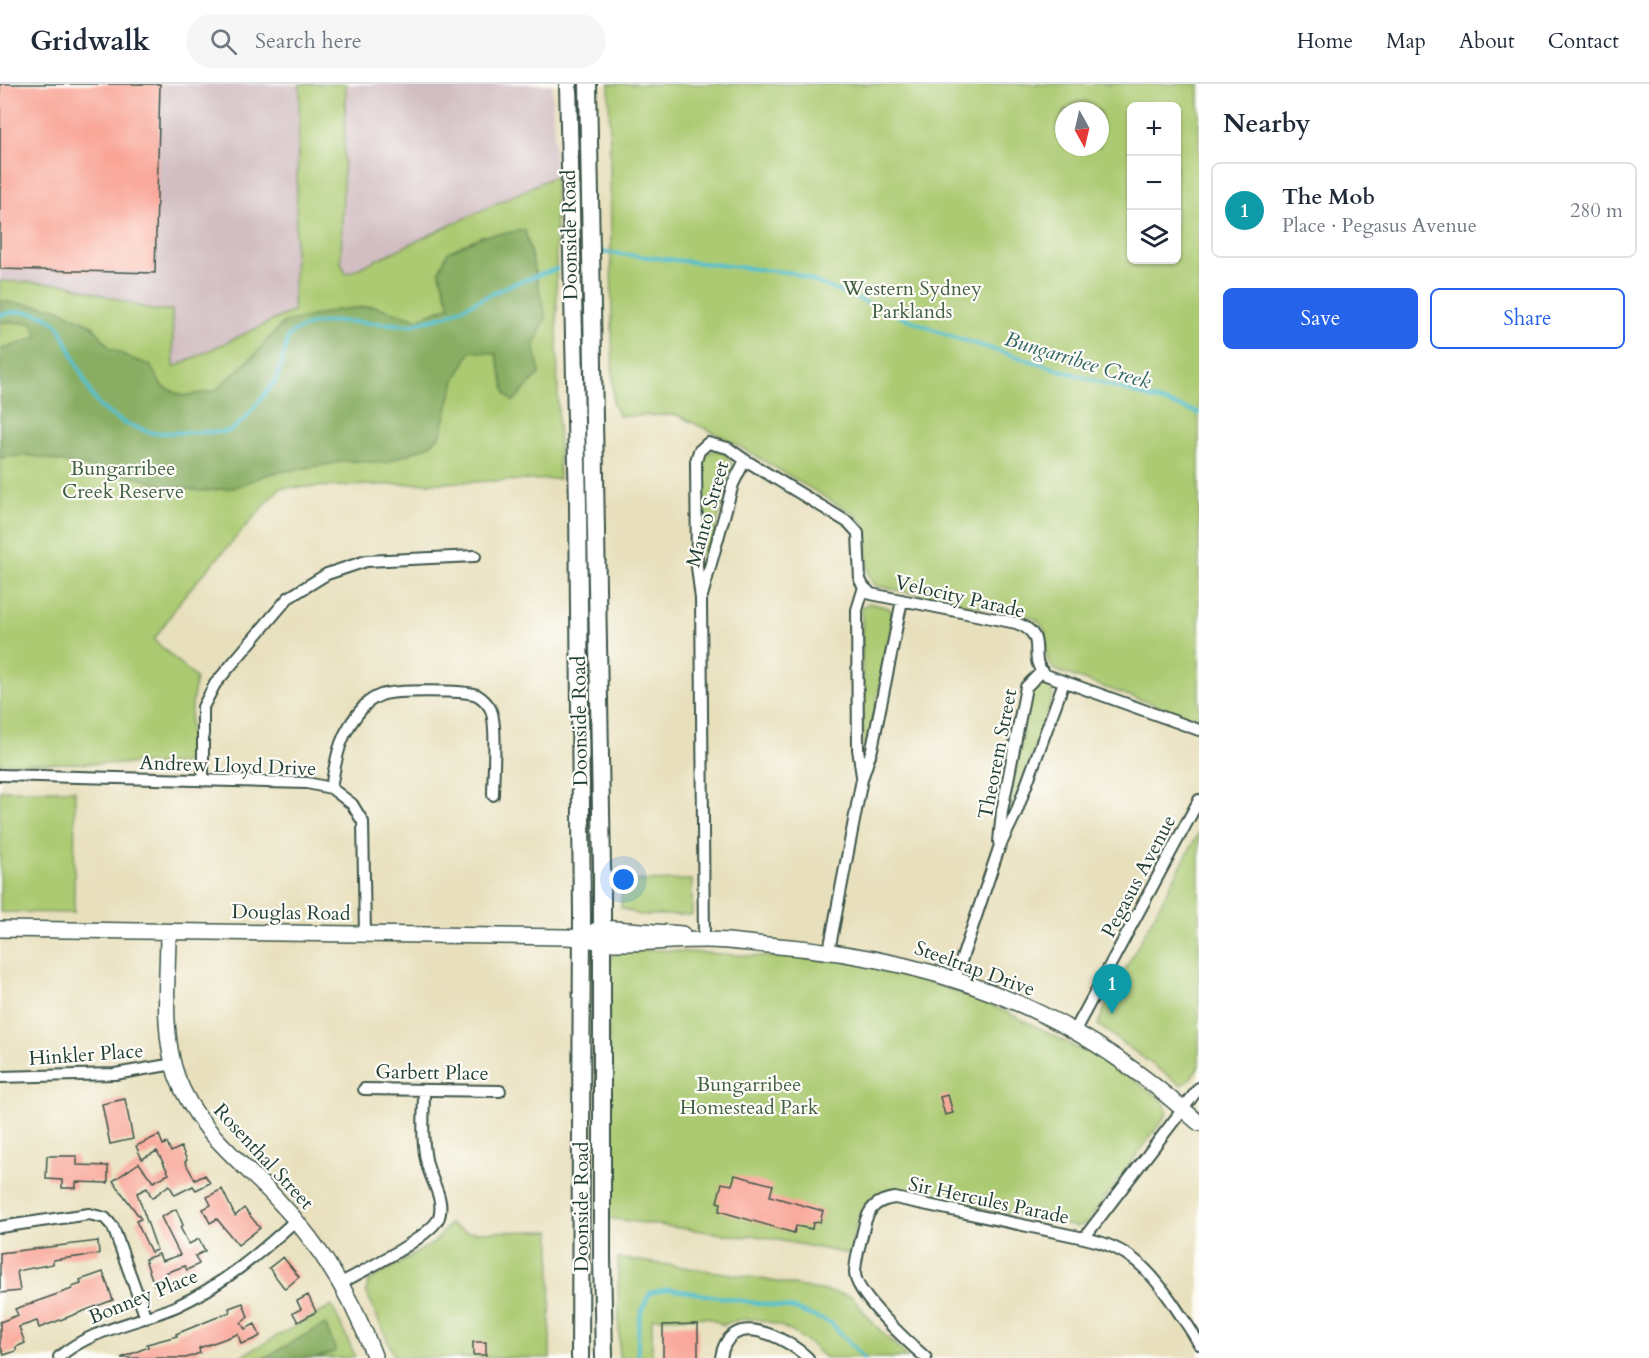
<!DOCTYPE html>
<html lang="en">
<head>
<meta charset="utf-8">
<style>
  body { margin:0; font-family:Cardo,serif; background:#f6f6f7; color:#1f2937 }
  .controls { position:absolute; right:18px; top:18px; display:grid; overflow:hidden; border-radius:9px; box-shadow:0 2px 4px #0004 }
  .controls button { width:54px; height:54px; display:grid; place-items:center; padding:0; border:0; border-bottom:2px solid #e0e1e3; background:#fff; color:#1f2937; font:30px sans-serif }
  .compass { position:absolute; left:1055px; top:18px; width:54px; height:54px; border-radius:50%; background:#fff; box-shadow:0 2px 4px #0004; rotate:172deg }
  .you { position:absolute; left:624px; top:796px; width:21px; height:21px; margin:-15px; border:4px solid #fff; border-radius:50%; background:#1a73e8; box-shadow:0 0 0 9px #1a73e833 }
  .badge { display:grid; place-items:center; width:39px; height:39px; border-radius:50%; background:#2563eb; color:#fff; font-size:20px; font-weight:700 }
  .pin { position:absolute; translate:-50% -50px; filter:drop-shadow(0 2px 3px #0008) }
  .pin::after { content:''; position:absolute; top:32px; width:21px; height:18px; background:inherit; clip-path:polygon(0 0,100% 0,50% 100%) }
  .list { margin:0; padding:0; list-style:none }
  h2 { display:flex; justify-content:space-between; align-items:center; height:78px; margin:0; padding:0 24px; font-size:26px }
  h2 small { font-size:20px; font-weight:400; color:#747a83 }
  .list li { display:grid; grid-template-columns:39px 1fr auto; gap:18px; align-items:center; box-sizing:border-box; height:96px; margin:0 12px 12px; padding:0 12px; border:2px solid #e0e1e3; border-radius:9px }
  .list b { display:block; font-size:22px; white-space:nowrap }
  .list p { margin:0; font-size:20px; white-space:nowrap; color:#747a83 }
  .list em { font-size:20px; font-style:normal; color:#747a83 }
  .actions { display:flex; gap:12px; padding:18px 24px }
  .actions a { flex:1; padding:14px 0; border:2px solid #2563eb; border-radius:9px; text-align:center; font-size:21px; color:#2563eb }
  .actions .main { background:#2563eb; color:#fff }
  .icon { flex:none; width:33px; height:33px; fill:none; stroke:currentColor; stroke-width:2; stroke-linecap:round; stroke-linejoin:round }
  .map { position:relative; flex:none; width:1199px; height:1274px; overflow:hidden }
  header { display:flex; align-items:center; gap:36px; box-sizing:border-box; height:84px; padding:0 30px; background:#fff; border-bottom:2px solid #e0e1e3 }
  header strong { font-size:28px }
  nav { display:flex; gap:33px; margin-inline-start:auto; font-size:21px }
  .search { width:420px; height:54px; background:#f6f6f7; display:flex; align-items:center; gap:15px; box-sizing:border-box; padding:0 21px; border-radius:33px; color:#747a83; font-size:22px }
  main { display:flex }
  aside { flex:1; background:#fff }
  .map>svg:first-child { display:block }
  .industrial { fill:#d2bec2 }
  .green { fill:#acca72; stroke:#668453; stroke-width:1.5; fill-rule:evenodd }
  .forest { fill:#89ae64; stroke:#54764c; stroke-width:1.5 }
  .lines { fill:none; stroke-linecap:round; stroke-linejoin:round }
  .stream { stroke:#54c0ce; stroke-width:4 }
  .building { fill:#f9a496 }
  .street-casing { stroke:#3d5549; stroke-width:14 }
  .secondary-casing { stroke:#3d5549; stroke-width:18 }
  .primary-casing { stroke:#3d5549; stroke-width:20 }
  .street { stroke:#fff; stroke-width:10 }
  .secondary { stroke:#fff; stroke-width:15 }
  .primary { stroke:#fff; stroke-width:16 }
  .labels { text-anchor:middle; stroke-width:4.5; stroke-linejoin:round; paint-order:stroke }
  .street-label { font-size:20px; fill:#1f3d34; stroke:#fdfcf7 }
  .park-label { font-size:20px; fill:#426044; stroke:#fdfcf7 }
  .water-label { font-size:21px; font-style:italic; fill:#2f6462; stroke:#fdfcf7 }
</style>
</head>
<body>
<header>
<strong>Gridwalk</strong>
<div class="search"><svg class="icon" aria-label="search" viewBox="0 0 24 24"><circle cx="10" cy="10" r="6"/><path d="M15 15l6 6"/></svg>Search here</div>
<nav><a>Home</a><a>Map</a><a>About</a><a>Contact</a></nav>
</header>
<main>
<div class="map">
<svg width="1199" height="1274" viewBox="0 0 1199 1274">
  <rect width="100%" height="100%" fill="#fdfcf7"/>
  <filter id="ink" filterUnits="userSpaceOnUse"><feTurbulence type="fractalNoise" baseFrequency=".0167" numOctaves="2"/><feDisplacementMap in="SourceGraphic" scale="12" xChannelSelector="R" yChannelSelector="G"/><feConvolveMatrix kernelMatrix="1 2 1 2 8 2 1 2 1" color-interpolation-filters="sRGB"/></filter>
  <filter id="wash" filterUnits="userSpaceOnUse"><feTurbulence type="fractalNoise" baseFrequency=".008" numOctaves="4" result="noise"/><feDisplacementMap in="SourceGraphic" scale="24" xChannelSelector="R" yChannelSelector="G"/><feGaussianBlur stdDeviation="1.35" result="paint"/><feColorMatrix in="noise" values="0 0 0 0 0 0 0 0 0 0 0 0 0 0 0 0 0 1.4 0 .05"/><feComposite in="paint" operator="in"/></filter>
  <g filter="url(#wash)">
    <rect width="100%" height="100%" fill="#e8e0bd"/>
    <!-- industrial -->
    <path class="industrial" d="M0 0H300L294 227 173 283 171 226H152L67 200 0 197Z
      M346 0H552L555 92 346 190 341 178Z"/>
    <!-- green -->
    <path class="green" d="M300 0H346L341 178 346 190 555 92 559 395 280 404 183 513 154 556 196 594 190 635 191 675 182 680 0 679V197L67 200 152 226H172L174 283 293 227Z
      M609 0H1199V636L1055 586C1036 571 1058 550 1034 534L877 502C856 487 879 452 857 432L727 355 677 331 619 332 613 320ZM1132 22H1176V176H1132ZM1064 27H1100V63H1064Z
      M718 366 727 371 732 383 705 485 702 482V377L707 369Z
      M869 519 889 524 893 532 868 664 866 666 863 665 862 523Z
      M1038 599 1051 603 1053 612 1012 727 1009 728 1008 726 1030 609 1034 601Z
      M0 706H75L74 829 0 828Z
      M1199 748V982L1190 995 1181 1001 1098 941 1106 921Z
      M692 796V831H640L621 824 622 797Z
      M624 864 770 873 832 874 877 881 881 887C954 900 1019 932 1082 967L1090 965 1161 1015 1165 1020 1167 1030 1088 1137 1082 1141 1076 1143 894 1106C857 1108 856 1141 850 1170L752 1151 744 1153 608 1134 609 876 618 865Z
      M449 1140 466 1148 551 1147 550 1274H395L366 1207 369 1197 435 1158Z
      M618 1174 739 1191 851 1212 874 1240 908 1274H825C802 1249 758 1223 724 1241L707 1233 652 1234V1274H619Z
      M332 1222 355 1272 348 1274H237Z"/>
    <!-- forest -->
    <path class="forest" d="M525 146 546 233 534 261 540 289 513 318 506 310 496 270 471 267 455 296 441 350 430 361 386 379 348 377 269 390 233 404 203 407 170 403 127 391 28 371 0 374V266L38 253 32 239 0 238V217L57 224 92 241 110 264 130 274 150 281 162 302 183 312 215 307 254 271 283 239 337 226 374 222 417 235 450 222 439 187 448 168 482 152Z
      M325 1240 336 1267 317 1274H264Z"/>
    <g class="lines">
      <!-- stream -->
      <path class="stream" d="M602 168 793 189 950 252 1199 329
        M0 231C20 225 46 226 60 244L91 310 101 324 113 332 126 340 153 349 222 348 230 347 244 336 274 299 279 289 288 253 293 248 312 240 336 237 410 241 448 231 510 201 557 185
        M638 1274C638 1246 636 1234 650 1209L669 1205 794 1225 831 1239 864 1274"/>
    </g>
    <g id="blocks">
      <!-- building -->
      <path class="building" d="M0 0H160L155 189 0 185Z
        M948 1011 953 1029 945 1031 940 1013Z
        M125 1015 133 1055 110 1060 102 1020Z
        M159 1051 163 1061 167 1059 171 1068 181 1063 187 1076 185 1078 195 1096 205 1091 210 1099 196 1106 193 1102 175 1111 169 1101 152 1114 147 1104 137 1109 157 1166 151 1168 136 1137 141 1135 113 1097 139 1079 153 1098 169 1090 157 1067 142 1075 136 1062Z
        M47 1072H77V1081L108 1082V1099L76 1098V1104H62V1096L46 1095Z
        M735 1091 773 1101 770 1112 823 1127 820 1138 813 1139 812 1145 796 1142 794 1149 719 1127 721 1119 717 1118 722 1099 732 1101Z
        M222 1105 235 1132 244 1124 260 1144 238 1161 217 1135 210 1139 203 1125 211 1121 207 1113Z
        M176 1125 183 1141 180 1143 189 1160 199 1155 205 1167 195 1172 199 1180 187 1186 185 1182 165 1189 168 1196 154 1201 145 1175 159 1170 162 1177 180 1171 161 1133Z
        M98 1157 99 1170 53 1176V1180L17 1187 20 1207 0 1209V1169Z
        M283 1173 299 1193 285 1205 269 1184Z
        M103 1188 113 1216 39 1244 37 1237 19 1243 25 1259 16 1263V1267L4 1271 0 1261V1238L18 1231 15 1225 72 1205V1203L81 1200 80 1196Z
        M308 1211 316 1228 298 1238 293 1229 301 1225 297 1217Z
        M243 1219 248 1233 241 1239 245 1245 255 1240 260 1252 255 1255 241 1260 238 1250 199 1264 200 1269 186 1274H121L148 1263 147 1260 177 1252 176 1250 230 1228 229 1224Z
        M698 1240V1274H663V1241Z
        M473 1258H486V1271H473Z"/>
    </g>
  </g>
  <g filter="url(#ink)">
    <use href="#blocks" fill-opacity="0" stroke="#3d5549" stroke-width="1.5"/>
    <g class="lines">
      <!-- street casing -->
      <g class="street-casing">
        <path id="street" d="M702 512 733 400 745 376
          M0 691 307 699 331 704 352 720 363 738 365 850
          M862 692 858 665 857 526 864 503
          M203 697V623L215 600 288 514 327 490 366 477 475 472
          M331 704C337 668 340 649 365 621 369 617 376 613 381 611 394 606 464 606 477 611 482 614 487 619 490 624 498 638 493 692 493 711
          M999 758 1002 727 1026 603 1042 587
          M704 856 701 515 697 483 696 377 699 367 708 359 728 364 745 376 849 439 858 449 860 496 864 503 871 510 1016 539C1052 552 1024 573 1046 591L1199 646
          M829 867 862 695 872 665 902 516
          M955 895 999 764 1016 729 1064 598
          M1074 948 1199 716
          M0 993 115 990 174 980
          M364 1005 500 1007
          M0 1143 89 1130 105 1134 113 1143 146 1234
          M1084 1154C1129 1163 1149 1185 1174 1221 1182 1234 1192 1246 1199 1260
          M341 1199C361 1188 433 1152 439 1133 445 1115 431 1097 427 1080 421 1056 424 1030 424 1006
          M59 1273C91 1245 138 1239 177 1222 221 1202 260 1169 296 1136
          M721 1274C728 1224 786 1253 808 1274
          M926 1274C909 1259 855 1210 855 1189 855 1174 861 1157 864 1143 868 1124 877 1116 895 1114L1084 1154 1199 1004"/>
      </g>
      <!-- secondary casing -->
      <g class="secondary-casing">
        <path id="secondary" d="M0 845 565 853C583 853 600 859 618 859 647 859 676 856 705 856 725 856 747 859 768 861 900 871 1032 908 1139 990 1160 1005 1179 1022 1199 1039
          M168 848C168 895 161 948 177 993 196 1044 238 1075 274 1112 319 1159 353 1214 375 1274
          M593 848 601 844 682 850"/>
      </g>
      <!-- primary casing -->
      <g class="primary-casing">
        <path id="primary" d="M568 0 578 421 582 831 580 1274
          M588 0 602 783V1173L604 1274"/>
      </g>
      <!-- street -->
      <use href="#street" class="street"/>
      <!-- secondary -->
      <use href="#secondary" class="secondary"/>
      <!-- primary -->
      <use href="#primary" class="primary"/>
    </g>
  </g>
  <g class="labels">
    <!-- street labels -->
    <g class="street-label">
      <text transform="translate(569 151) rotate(-91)" y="7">Doonside Road</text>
      <text transform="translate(707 430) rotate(-74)" y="7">Manto Street</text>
      <text transform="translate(960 512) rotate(13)" y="7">Velocity Parade</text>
      <text transform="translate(579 637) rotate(-91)" y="7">Doonside Road</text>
      <text transform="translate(997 670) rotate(-79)" y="7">Theorem Street</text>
      <text transform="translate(228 681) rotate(2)" y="7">Andrew Lloyd Drive</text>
      <text transform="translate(1138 792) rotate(-62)" y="7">Pegasus Avenue</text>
      <text transform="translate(291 828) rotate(1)" y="7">Douglas Road</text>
      <text transform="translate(975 884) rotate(20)" y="7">Steeltrap Drive</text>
      <text transform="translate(86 970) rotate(-4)" y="7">Hinkler Place</text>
      <text transform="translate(432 988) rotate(1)" y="7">Garbett Place</text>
      <text transform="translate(264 1072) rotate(47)" y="7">Rosenthal Street</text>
      <text transform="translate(989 1116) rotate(12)" y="7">Sir Hercules Parade</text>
      <text transform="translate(581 1123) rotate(-90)" y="7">Doonside Road</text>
      <text transform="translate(143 1212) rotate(-22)" y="7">Bonney Place</text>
    </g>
    <!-- park labels -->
    <g class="park-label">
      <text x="912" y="211">Western Sydney<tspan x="912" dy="23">Parklands</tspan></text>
      <text x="123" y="391">Bungarribee<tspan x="123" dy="23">Creek Reserve</tspan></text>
      <text x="749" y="1007">Bungarribee<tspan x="749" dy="23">Homestead Park</tspan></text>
    </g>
    <!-- water labels -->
    <g class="water-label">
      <text transform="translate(1078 276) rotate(17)" y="7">Bungarribee Creek</text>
    </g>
  </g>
</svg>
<div class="controls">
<button>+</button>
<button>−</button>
<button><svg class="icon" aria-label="layers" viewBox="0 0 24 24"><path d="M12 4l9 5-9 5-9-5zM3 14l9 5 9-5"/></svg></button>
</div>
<svg class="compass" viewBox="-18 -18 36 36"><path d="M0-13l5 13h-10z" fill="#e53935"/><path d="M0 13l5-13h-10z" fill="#747a83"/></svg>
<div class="you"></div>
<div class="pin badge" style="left:1112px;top:930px;background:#0f9aa8">1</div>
</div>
<aside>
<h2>Nearby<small></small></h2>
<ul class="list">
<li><span class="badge" style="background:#0f9aa8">1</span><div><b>The Mob</b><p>Place · Pegasus Avenue</p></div><em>280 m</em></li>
</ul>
<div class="actions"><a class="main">Save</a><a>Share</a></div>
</aside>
</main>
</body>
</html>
